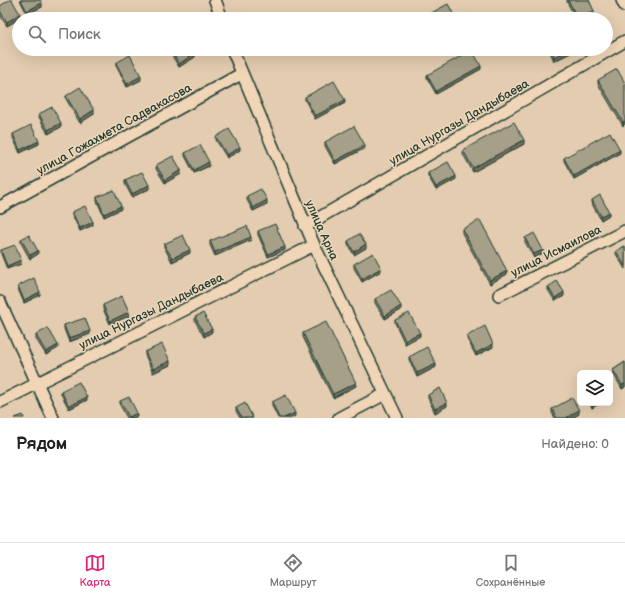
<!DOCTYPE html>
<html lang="ru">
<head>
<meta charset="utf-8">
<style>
  body { margin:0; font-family:"Balsamiq Sans",sans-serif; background:#f2f2f2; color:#222 }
  .controls { position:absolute; right:12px; bottom:12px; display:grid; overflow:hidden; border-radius:6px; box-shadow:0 4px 16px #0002 }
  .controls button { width:36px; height:36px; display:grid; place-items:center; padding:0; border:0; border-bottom:1px solid #e0e0e0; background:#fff; color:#222; font:20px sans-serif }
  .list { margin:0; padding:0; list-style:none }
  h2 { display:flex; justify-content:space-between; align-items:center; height:52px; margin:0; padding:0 16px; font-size:17px }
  h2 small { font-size:13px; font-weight:400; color:#767676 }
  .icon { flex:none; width:22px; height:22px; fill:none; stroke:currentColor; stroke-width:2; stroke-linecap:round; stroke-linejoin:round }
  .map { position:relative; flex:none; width:625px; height:418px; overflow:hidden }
  .search { position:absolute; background:#fff; box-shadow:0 4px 16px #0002; left:12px; right:12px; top:12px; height:44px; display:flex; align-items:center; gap:10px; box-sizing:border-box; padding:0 14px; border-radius:22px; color:#767676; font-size:15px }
  .sheet { height:124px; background:#fff }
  nav { display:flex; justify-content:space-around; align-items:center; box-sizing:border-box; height:56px; border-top:1px solid #e0e0e0; background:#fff; font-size:11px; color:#767676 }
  nav a { display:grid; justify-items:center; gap:2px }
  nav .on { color:#db2777 }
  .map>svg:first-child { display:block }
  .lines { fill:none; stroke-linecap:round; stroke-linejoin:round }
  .minor-casing { stroke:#1f3d34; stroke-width:14 }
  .minor { stroke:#f0d5b7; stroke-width:11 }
  .wall { fill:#8f8a76; stroke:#1f3d34 }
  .shaded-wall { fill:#747060; stroke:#1f3d34 }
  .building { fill:#a6a089; stroke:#1f3d34 }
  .labels { text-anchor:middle; stroke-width:3; stroke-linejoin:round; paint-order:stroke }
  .street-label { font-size:12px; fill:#1f3d34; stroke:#f0d5b7 }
</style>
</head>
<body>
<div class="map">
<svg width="625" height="418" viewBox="0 0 625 418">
  <rect width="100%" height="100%" fill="#e3ccaf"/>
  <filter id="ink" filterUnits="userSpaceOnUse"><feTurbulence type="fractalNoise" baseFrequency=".025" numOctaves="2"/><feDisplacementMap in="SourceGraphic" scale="8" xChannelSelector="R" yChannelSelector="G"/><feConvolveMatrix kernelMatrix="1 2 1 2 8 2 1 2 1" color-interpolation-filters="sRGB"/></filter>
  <g filter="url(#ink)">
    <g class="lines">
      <!-- minor casing -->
      <g class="minor-casing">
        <path id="minor" d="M215 0 222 19
          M622 0 625 6
          M232 49 314 245 397 418
          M0 207 241 74
          M305 226 625 41
          M499 295 625 231
          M0 302 53 418
          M0 402 314 245
          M339 418 385 394"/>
      </g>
      <!-- minor -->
      <use href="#minor" class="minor"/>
    </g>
    <!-- wall -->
    <path class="wall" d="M20 0H40L42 7 27 14Z
      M567 0H589L594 15 585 19H576L567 2Z
      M0 6 20 18 7 26 0 15Z
      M169 49H192L195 57 179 67 169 51Z
      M550 49H579L554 61 550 52Z
      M116 63 141 80 127 87 116 66Z
      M481 69 436 94 427 78V75Z
      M598 80 625 83 623 126 598 84Z
      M66 96 94 114 80 123 66 99Z
      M305 97 345 103 315 119 305 100Z
      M39 114 61 127 48 134 39 117Z
      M13 134 39 144 20 153 13 138Z
      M216 137 240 150 227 158 216 140Z
      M325 142 365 148 335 164 325 146Z
      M524 144 473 172 463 154V150Z
      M185 153 209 166 194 173 185 156Z
      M620 153 574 179 564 161V158Z
      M156 165 181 174 165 183 156 169Z
      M428 173 456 179 436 190 428 176Z
      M125 180 149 189 132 197 125 184Z
      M247 196 267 204 253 211 247 200Z
      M97 197 121 209 104 217 97 201Z
      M592 200 609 215 601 220 592 204Z
      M72 212 93 225 80 231 72 215Z
      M462 229 507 274 490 284 462 233Z
      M258 231 285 250 268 257 258 235Z
      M525 238 543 253 534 258 525 242Z
      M21 239 38 254 30 259 21 243Z
      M251 240 215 256 210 245V241Z
      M348 241 366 248 354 255 348 245Z
      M164 244 190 253 172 262 164 247Z
      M625 246V269L616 254V251Z
      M1 250 21 264 7 269 1 254Z
      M354 264 381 271 362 282 354 268Z
      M18 286 40 295 24 303 18 289Z
      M548 287 564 296 555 301 548 290Z
      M375 299 401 310 385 319 375 303Z
      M103 305 129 316 110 324 103 309Z
      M195 317 212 332 204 337 195 321Z
      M395 320 420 336 405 344 395 323Z
      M64 325 90 334 69 342 64 329Z
      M303 333 356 386 333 398 303 337Z
      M36 335 58 348 46 355 36 339Z
      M467 336 493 347 476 356 467 339Z
      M145 352 170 365 153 373 145 355Z
      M409 357 436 367 417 377 409 360Z
      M625 362V387L622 389 613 373V370Z
      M61 391 87 400 69 409 61 394Z
      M428 395 447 406 435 413 428 398Z
      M120 401 137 416 134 418H127L120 405Z
      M272 402 295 416 291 418H278L272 406Z
      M589 403H600L592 408Z
      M236 408 253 418H240L236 411Z
      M552 409 579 414 572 418H555L552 413Z"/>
    <!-- shaded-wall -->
    <path class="shaded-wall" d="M42 3V7L27 14V11Z
      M594 11V15L585 19H578Z
      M20 14V18L7 26V22Z
      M572 49H579L554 61V57Z
      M195 53V57L179 67V64Z
      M481 66V69L436 94V91Z
      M141 76V80L127 87V84Z
      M345 100V103L315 119V116Z
      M94 110V114L80 123V119Z
      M625 121V124L623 126V122Z
      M61 123V127L48 134V130Z
      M524 140V144L473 172V168Z
      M39 141V144L20 153V150Z
      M365 145V148L335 164V161Z
      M240 147V150L227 158V155Z
      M620 150V153L574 179V176Z
      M209 162V166L194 173V170Z
      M181 170V174L165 183V180Z
      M456 176V179L436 190V187Z
      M149 185V189L132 197V194Z
      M267 200V204L253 211V208Z
      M121 206V209L104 217V214Z
      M609 212V215L601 220V216Z
      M93 222V225L80 231V228Z
      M251 237V240L215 256V252Z
      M366 244V248L354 255V252Z
      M285 247V250L268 257V254Z
      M190 250V253L172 262V258Z
      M543 250V253L534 258V254Z
      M38 251V254L30 259V255Z
      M21 260V264L7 269V266Z
      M381 268V271L362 282V279Z
      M507 271V274L490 284V280Z
      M40 292V295L24 303V300Z
      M564 292V296L555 301V298Z
      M401 306V310L385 319V316Z
      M129 312V316L110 324V321Z
      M212 329V332L204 337V333Z
      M90 331V334L69 342V338Z
      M420 333V336L405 344V340Z
      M493 344V347L476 356V353Z
      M58 345V348L46 355V352Z
      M170 361V365L153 373V369Z
      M436 364V367L417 377V373Z
      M356 383V386L333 398V394Z
      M625 384V387L622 389V385Z
      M87 397V400L69 409V406Z
      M447 403V406L435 413V409Z
      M594 403H600L592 408V404Z
      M579 410V414L572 418H566Z
      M137 413V416L134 418H129V417Z
      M295 413V416L291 418H284Z"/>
    <!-- building -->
    <path class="building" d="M9 0H12L20 14 7 22 0 11V6Z
      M21 0H40L42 3 27 11Z
      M568 0H589L594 11 578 19Z
      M448 4 456 19H420Z
      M170 49H192L195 53 179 64Z
      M551 49H572L554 57Z
      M472 50 481 66 436 91 427 75Z
      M130 55 141 76 127 84 116 63Z
      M617 69 625 83V121L623 122 598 80Z
      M334 81 345 100 315 116 305 97Z
      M80 87 94 110 80 119 66 96Z
      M52 107 61 123 48 130 39 114Z
      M514 122 524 140 473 168 463 150Z
      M31 125 39 141 20 150 13 134Z
      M354 126 365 145 335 161 325 142Z
      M229 129 240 147 227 155 216 137Z
      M610 132 620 150 574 176 564 158Z
      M200 145 209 162 194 170 185 153Z
      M173 156 181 170 165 180 156 165Z
      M448 162 456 176 436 187 428 173Z
      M142 172 149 185 132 194 125 180Z
      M261 189 267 200 253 208 247 196Z
      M114 190 121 206 104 214 97 197Z
      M600 195 609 212 601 216 592 200Z
      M85 206 93 222 80 228 72 212Z
      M480 220 507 271 490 280 462 229Z
      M275 224 285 247 268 254 258 231Z
      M247 226 251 237 215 252 210 241Z
      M534 233 543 250 534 254 525 238Z
      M359 234 366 244 354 252 348 241Z
      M29 235 38 251 30 255 21 239Z
      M183 235 190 250 172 258 164 244Z
      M15 245 21 260 7 266 1 250Z
      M625 246V266L616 251Z
      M373 253 381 268 362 279 354 264Z
      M34 278 40 292 24 300 18 286Z
      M557 281 564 292 555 298 548 287Z
      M391 290 401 306 385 316 375 299Z
      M122 296 129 312 110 321 103 305Z
      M203 313 212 329 204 333 195 317Z
      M409 313 420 333 405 340 395 320Z
      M85 318 90 331 69 338 64 325Z
      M326 322 356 383 333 394 303 333Z
      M485 326 493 344 476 353 467 336Z
      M48 328 58 345 46 352 36 335Z
      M162 344 170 361 153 369 145 352Z
      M427 347 436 364 417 373 409 357Z
      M625 362V384L622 385 613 370Z
      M79 382 87 397 69 406 61 391Z
      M440 388 447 403 435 409 428 395Z
      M286 395 295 413 284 418H279L272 402Z
      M129 397 137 413 129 417 120 401Z
      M572 398 579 410 566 418H557L552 409Z
      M245 403 253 418H242L236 408Z
      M23 415 24 418H15Z"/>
  </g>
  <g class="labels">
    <!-- street labels -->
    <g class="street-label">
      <text transform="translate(459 122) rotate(-30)" y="4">улица Нургазы Дандыбаева</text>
      <text transform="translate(114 129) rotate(-29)" y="4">улица Гожахмета Садвакасова</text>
      <text transform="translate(322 230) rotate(66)" y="4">улица Арна</text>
      <text transform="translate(556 251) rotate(-27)" y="4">улица Исмаилова</text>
      <text transform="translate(151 311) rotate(-26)" y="4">улица Нургазы Дандыбаева</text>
    </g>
  </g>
</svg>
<div class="controls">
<button><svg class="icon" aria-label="layers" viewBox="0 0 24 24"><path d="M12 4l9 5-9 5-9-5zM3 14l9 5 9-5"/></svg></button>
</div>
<div class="search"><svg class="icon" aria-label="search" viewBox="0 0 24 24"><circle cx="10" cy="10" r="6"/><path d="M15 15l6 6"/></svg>Поиск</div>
</div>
<section class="sheet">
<h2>Рядом<small>Найдено: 0</small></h2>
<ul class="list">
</ul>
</section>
<nav>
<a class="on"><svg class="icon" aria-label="map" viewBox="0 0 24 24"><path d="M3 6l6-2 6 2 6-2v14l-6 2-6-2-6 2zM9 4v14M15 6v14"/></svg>Карта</a>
<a><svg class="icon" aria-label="directions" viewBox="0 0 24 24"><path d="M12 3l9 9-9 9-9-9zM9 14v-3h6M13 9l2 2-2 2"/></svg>Маршрут</a>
<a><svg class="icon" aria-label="saved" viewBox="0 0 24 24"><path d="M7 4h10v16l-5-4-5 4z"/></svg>Сохранённые</a>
</nav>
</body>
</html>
